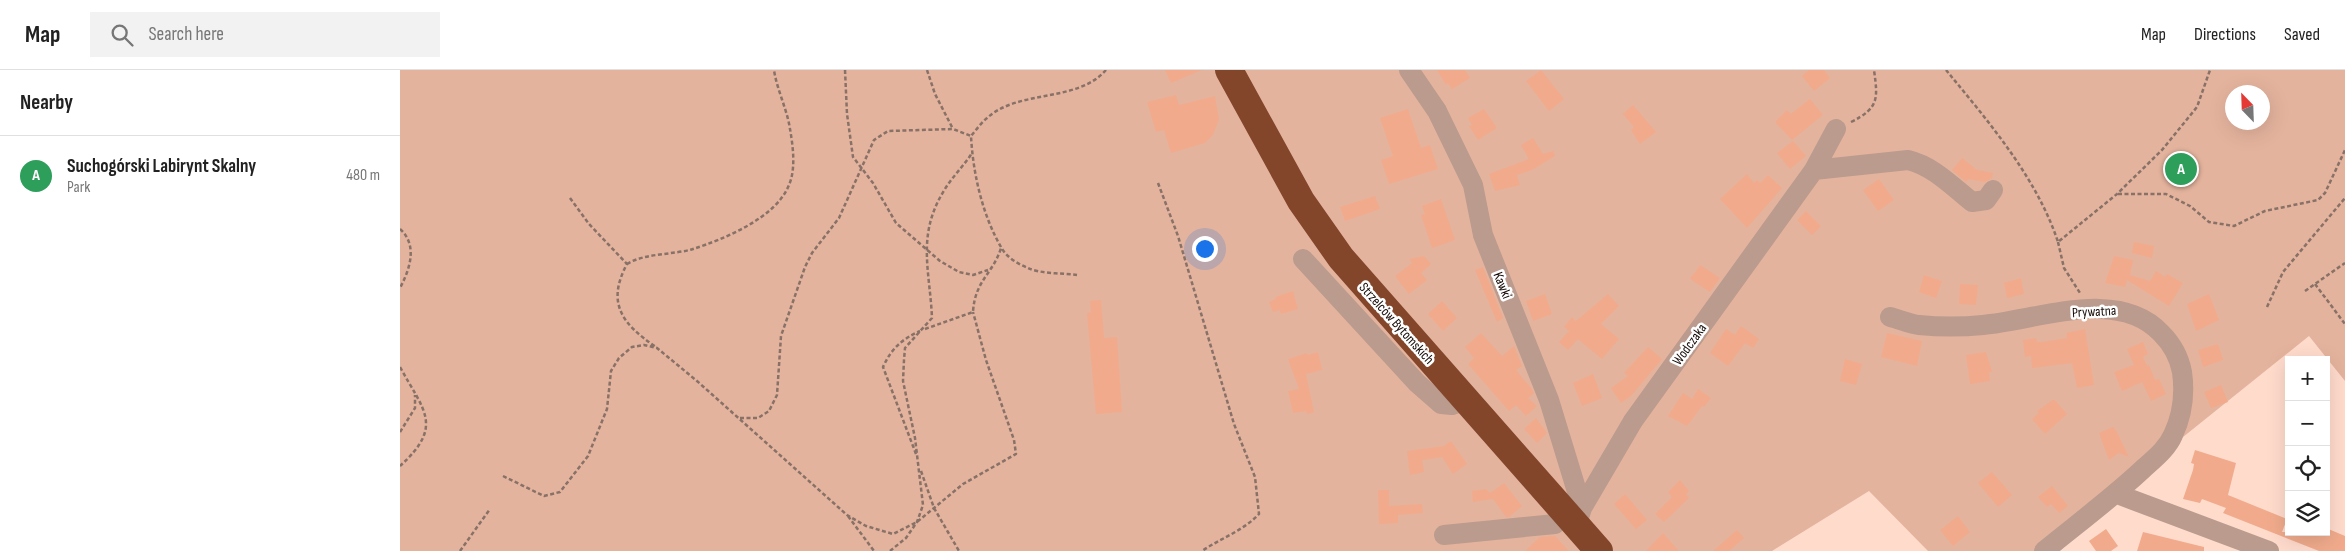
<!DOCTYPE html>
<html lang="en">
<head>
<meta charset="utf-8">
<style>
  body { margin:0; font-family:"Sofia Sans Condensed",sans-serif; background:#f2f2f2; color:#222 }
  .controls { position:absolute; right:15px; bottom:15px; display:grid; overflow:hidden; border-radius:0px; box-shadow:0 5px 20px #0002 }
  .controls button { width:45px; height:45px; display:grid; place-items:center; padding:0; border:0; border-bottom:1px solid #e0e0e0; background:#fff; color:#222; font:25px sans-serif }
  .compass { position:absolute; left:1825px; top:15px; width:45px; height:45px; border-radius:50%; background:#fff; box-shadow:0 5px 20px #0002; rotate:337deg }
  .you { position:absolute; left:804px; top:178px; width:18px; height:18px; margin:-12px; border:4px solid #fff; border-radius:50%; background:#1a73e8; box-shadow:0 0 0 8px #1a73e833 }
  .badge { display:grid; place-items:center; width:32px; height:32px; border-radius:50%; background:#d93025; color:#fff; font-size:16px; font-weight:700 }
  .pin { position:absolute; translate:-50% -50%; border:2px solid #fff; box-shadow:0 1px 5px #0006 }
  .list { margin:0; padding:0; list-style:none }
  h2 { display:flex; justify-content:space-between; align-items:center; height:65px; margin:0; padding:0 20px; font-size:21px }
  h2 small { font-size:16px; font-weight:400; color:#767676 }
  .list li { display:grid; grid-template-columns:32px 1fr auto; gap:15px; align-items:center; box-sizing:border-box; height:80px; padding:0 20px; border-top:1px solid #e0e0e0 }
  .list b { display:block; font-size:19px; white-space:nowrap }
  .list p { margin:0; font-size:16px; white-space:nowrap; color:#767676 }
  .list em { font-size:16px; font-style:normal; color:#767676 }
  .icon { flex:none; width:28px; height:28px; fill:none; stroke:currentColor; stroke-width:2; stroke-linecap:round; stroke-linejoin:round }
  .map { position:relative; flex:none; width:1945px; height:481px; overflow:hidden }
  header { display:flex; align-items:center; gap:30px; box-sizing:border-box; height:70px; padding:0 25px; background:#fff; border-bottom:1px solid #e0e0e0 }
  header strong { font-size:24px }
  nav { display:flex; gap:28px; margin-inline-start:auto; font-size:18px }
  .search { width:350px; height:45px; background:#f2f2f2; display:flex; align-items:center; gap:12px; box-sizing:border-box; padding:0 18px; border-radius:0px; color:#767676; font-size:19px }
  main { display:flex }
  aside { flex:1; background:#fff }
  .map>svg:first-child { display:block }
  .green { fill:#e4b39d; fill-rule:evenodd }
  .building { fill:#f1ab8c }
  .lines { fill:none; stroke-linecap:round; stroke-linejoin:round }
  .path { stroke:#887167; stroke-width:2.5; stroke-dasharray:4 2.5; stroke-linecap:butt }
  .minor { stroke:#ba9b8e; stroke-width:20 }
  .highway { stroke:#84462a; stroke-width:28 }
  .labels { text-anchor:middle; stroke-width:5; stroke-linejoin:round; paint-order:stroke }
  .street-label { font-size:14px; fill:#140905; stroke:#fff }
</style>
</head>
<body>
<header>
<strong>Map</strong>
<div class="search"><svg class="icon" aria-label="search" viewBox="0 0 24 24"><circle cx="10" cy="10" r="6"/><path d="M15 15l6 6"/></svg>Search here</div>
<nav><a>Map</a><a>Directions</a><a>Saved</a></nav>
</header>
<main>
<aside>
<h2>Nearby<small></small></h2>
<ul class="list">
<li><span class="badge" style="background:#2e9e5b">A</span><div><b>Suchogórski Labirynt Skalny</b><p>Park</p></div><em>480 m</em></li>
</ul>
</aside>
<div class="map">
<svg width="1945" height="481" viewBox="0 0 1945 481">
  <rect width="100%" height="100%" fill="#ffdbcc"/>
  <!-- green -->
  <path class="green" d="M0 0H1945V311L1909 266 1641 481H1528L1469 421 1372 481H0ZM1832 22H1862V52H1832Z"/>
  <!-- building -->
  <path class="building" d="M765 0H802L771 13Z
    M1037 0H1065L1070 8 1052 19 1048 13 1046 15Z
    M1141 0 1164 29 1149 41 1126 11Z
    M1409 0H1424L1430 8 1414 21 1402 6Z
    M776 25 779 35 815 26 819 49 813 65 805 73 771 83 764 60 756 62 747 32Z
    M1410 29 1423 45 1392 70 1375 52 1387 40 1391 44Z
    M1233 35 1256 62 1240 74 1231 60 1234 57 1223 44Z
    M1008 39 1021 78 1030 75 1038 99 989 114 981 90 993 86 980 48Z
    M1084 39 1097 58 1078 70 1069 56 1072 55 1068 48Z
    M1133 68 1143 84 1153 81 1155 86 1132 100 1117 105 1120 115 1095 121 1089 104 1129 89 1121 75Z
    M1393 71 1406 86 1390 99 1377 83Z
    M1562 88 1577 100 1593 103 1592 108 1585 112 1568 109 1566 112 1552 100Z
    M1347 104 1354 113 1357 110 1360 113 1368 105 1382 118 1347 158 1320 129Z
    M1479 109 1494 130 1478 141 1463 120Z
    M975 126 980 139 945 151 940 137Z
    M1041 129 1055 170 1032 178 1021 145 1025 144 1022 136Z
    M1406 141 1421 156 1412 165 1397 150Z
    M1734 172 1754 176 1752 188 1732 183Z
    M1024 186 1031 194 1021 203 1027 210 1009 224 995 206 1012 193 1009 189Z
    M1714 186 1733 190 1730 205 1750 211 1756 201 1765 207 1767 204 1783 213 1769 236 1727 210 1725 217 1705 213Z
    M1300 195 1320 208 1310 222 1290 209Z
    M1083 197 1103 248 1097 252 1075 200Z
    M1524 205 1542 211 1536 228 1519 222Z
    M1621 208 1624 224 1607 228 1604 213Z
    M1560 214 1578 215 1576 235 1559 234Z
    M893 221 898 239 881 244 880 240 873 242 869 232 876 229 875 227Z
    M1145 224 1152 244 1133 251 1126 231Z
    M1208 224 1219 236 1201 254 1219 269 1202 289 1178 269 1168 280 1159 272 1169 261 1164 257 1172 247 1176 251Z
    M1809 224 1819 250 1796 261 1787 234Z
    M701 230 704 268 717 267 722 342 696 344 687 243 691 242 690 231Z
    M1042 231 1057 248 1043 261 1028 244Z
    M1341 256 1359 269 1353 278 1345 273 1328 296 1310 283 1326 259 1335 265Z
    M1685 259 1694 315 1677 318 1672 293 1632 298 1631 286 1625 287 1623 270 1636 268 1637 272H1642L1667 268 1666 263Z
    M1081 263 1102 286 1114 276 1122 296 1116 300 1132 319 1134 323 1128 328 1137 336 1126 346 1116 335 1109 341 1068 294 1074 288 1065 277Z
    M1487 263 1522 271 1517 296 1481 287Z
    M1743 272 1748 284 1743 287 1747 296 1749 295 1755 310 1759 309 1766 324 1751 331 1742 312 1722 321 1714 302 1734 295 1727 279Z
    M1818 274 1823 290 1803 297 1798 280Z
    M1248 277 1262 289 1231 326 1221 333 1211 318 1228 306 1224 303Z
    M918 282 922 300 906 304 914 342 907 344 906 341 893 343 888 321 899 319 888 289 907 283 908 285Z
    M1586 282 1592 302H1589L1590 311 1570 314 1566 285Z
    M1445 289 1462 294 1456 315 1440 311Z
    M1193 304 1202 328 1182 336 1173 313Z
    M1821 315 1828 332 1811 338 1804 322Z
    M1298 319 1311 328 1304 337 1302 336 1287 356 1268 346 1283 323 1292 329Z
    M1654 329 1667 344 1645 364 1632 349 1639 343 1637 341Z
    M1136 348 1147 363 1137 373 1124 359Z
    M1713 357 1717 362 1729 387 1719 383 1709 390 1699 363Z
    M1051 371 1067 394 1053 404 1042 387 1022 390 1024 402 1010 405 1007 381 1044 376Z
    M1795 380 1836 393 1828 425 1887 449 1882 462H1926V458L1945 466V481H1919L1823 443 1826 438 1802 429 1800 433 1783 429 1793 400 1794 394 1791 393Z
    M1592 402 1612 425 1598 437 1578 413Z
    M1280 410 1289 421 1286 424 1289 428 1264 452 1255 444 1272 427 1268 422Z
    M1104 413 1122 436 1109 447H1106L1093 429 1073 432 1072 421 1086 419 1090 423Z
    M1652 416 1668 436 1659 443 1651 434 1647 437 1638 427Z
    M978 420H989V436L1022 434 1023 443 998 445V453L979 454Z
    M1225 424 1247 450 1236 459 1214 434Z
    M1558 446 1570 462 1553 476 1540 460Z
    M1706 459 1718 476 1711 481H1696L1689 471Z
    M1337 460 1344 468 1329 481H1313Z
    M1743 462 1804 477V481H1737Z
    M1263 463 1279 481H1246Z
    M1155 466 1169 481H1125L1140 467Z"/>
  <g class="lines">
    <!-- path -->
    <path class="path" d="M445 0 447 44 453 87 473 113 496 153 540 191 559 202 573 205 588 200
      M527 0 535 24 553 59
      M1546 0C1588 51 1637 108 1658 172L1717 124 1762 80 1797 37 1810 0
      M1451 52C1479 38 1478 29 1474 0
      M758 113 778 166 834 354 855 407 859 444C843 461 821 468 802 481
      M1718 124H1766L1790 136 1809 152 1834 156 1865 141 1918 130 1925 123 1945 80
      M170 128 189 154 227 194C206 233 222 254 256 277
      M0 159C18 175 10 199 0 218
      M1658 172 1664 198 1680 223
      M227 194C244 183 273 185 293 179 324 169 376 148 389 115 396 99 393 76 390 59 387 39 377 20 374 0
      M677 205C662 203 641 204 628 198 618 194 606 187 601 177 582 144 573 103 571 66 576 60 581 53 587 48 619 19 677 33 706 0
      M1915 214 1945 254
      M1905 221 1945 193
      M1867 237 1883 202 1945 128
      M525 259 573 242C575 210 593 204 601 178
      M0 297C24 341 44 356 0 396
      M340 348H358L369 341 377 325 381 266 405 197 412 183 439 148 474 70 488 61 553 59 571 66
      M0 362 15 338V325
      M516 384 483 297C491 279 502 269 520 261
      M521 401 534 438 559 481
      M103 406 144 426 160 422 188 386 207 339 211 301 219 288 232 277 244 275 257 278 297 311 447 445 466 456 493 464 517 452 563 414 616 384 614 370 586 290 573 242
      M448 446 474 481
      M60 481 90 439
      M490 481 506 468 517 452 523 435 515 368 503 311 504 290 505 278 532 248C530 202 517 167 542 124 550 109 563 97 572 83"/>
    <!-- minor -->
    <path class="minor" d="M1009 0 1037 41 1073 115 1083 165 1149 330 1182 438
      M1414 100 1436 59
      M903 189 1017 313 1041 334 1052 335 1066 330
      M1490 247C1499 249 1509 254 1519 255 1539 257 1563 257 1583 255 1638 250 1718 217 1761 263 1772 274 1779 286 1782 302 1785 323 1782 346 1773 365 1767 379 1754 389 1743 399 1712 428 1677 454 1644 481
      M1717 424 1869 481
      M1177 454 1182 438 1233 351 1414 100 1508 90C1533 96 1552 116 1572 132L1586 130 1593 120
      M1044 465 1155 454 1165 441"/>
    <!-- highway -->
    <path class="highway" d="M829 0 901 131 941 188 1199 481"/>
  </g>
  <g class="labels">
    <!-- street labels -->
    <g class="street-label">
      <text transform="translate(1103 215) rotate(68)" y="5">Kawki</text>
      <text transform="translate(1694 241) rotate(-3)" y="5">Prywatna</text>
      <text transform="translate(997 253) rotate(48)" y="5">Strzelców Bytomskich</text>
      <text transform="translate(1289 274) rotate(-54)" y="5">Wodczaka</text>
    </g>
  </g>
</svg>
<div class="controls">
<button>+</button>
<button>−</button>
<button><svg class="icon" aria-label="locate" viewBox="0 0 24 24"><circle cx="12" cy="12" r="6"/><path d="M12 2v4M12 18v4M2 12h4M18 12h4"/></svg></button>
<button><svg class="icon" aria-label="layers" viewBox="0 0 24 24"><path d="M12 4l9 5-9 5-9-5zM3 14l9 5 9-5"/></svg></button>
</div>
<svg class="compass" viewBox="-18 -18 36 36"><path d="M0-13l5 13h-10z" fill="#e53935"/><path d="M0 13l5-13h-10z" fill="#767676"/></svg>
<div class="you"></div>
<div class="pin badge" style="left:1781px;top:99px;background:#2e9e5b">A</div>
</div>
</main>
</body>
</html>
